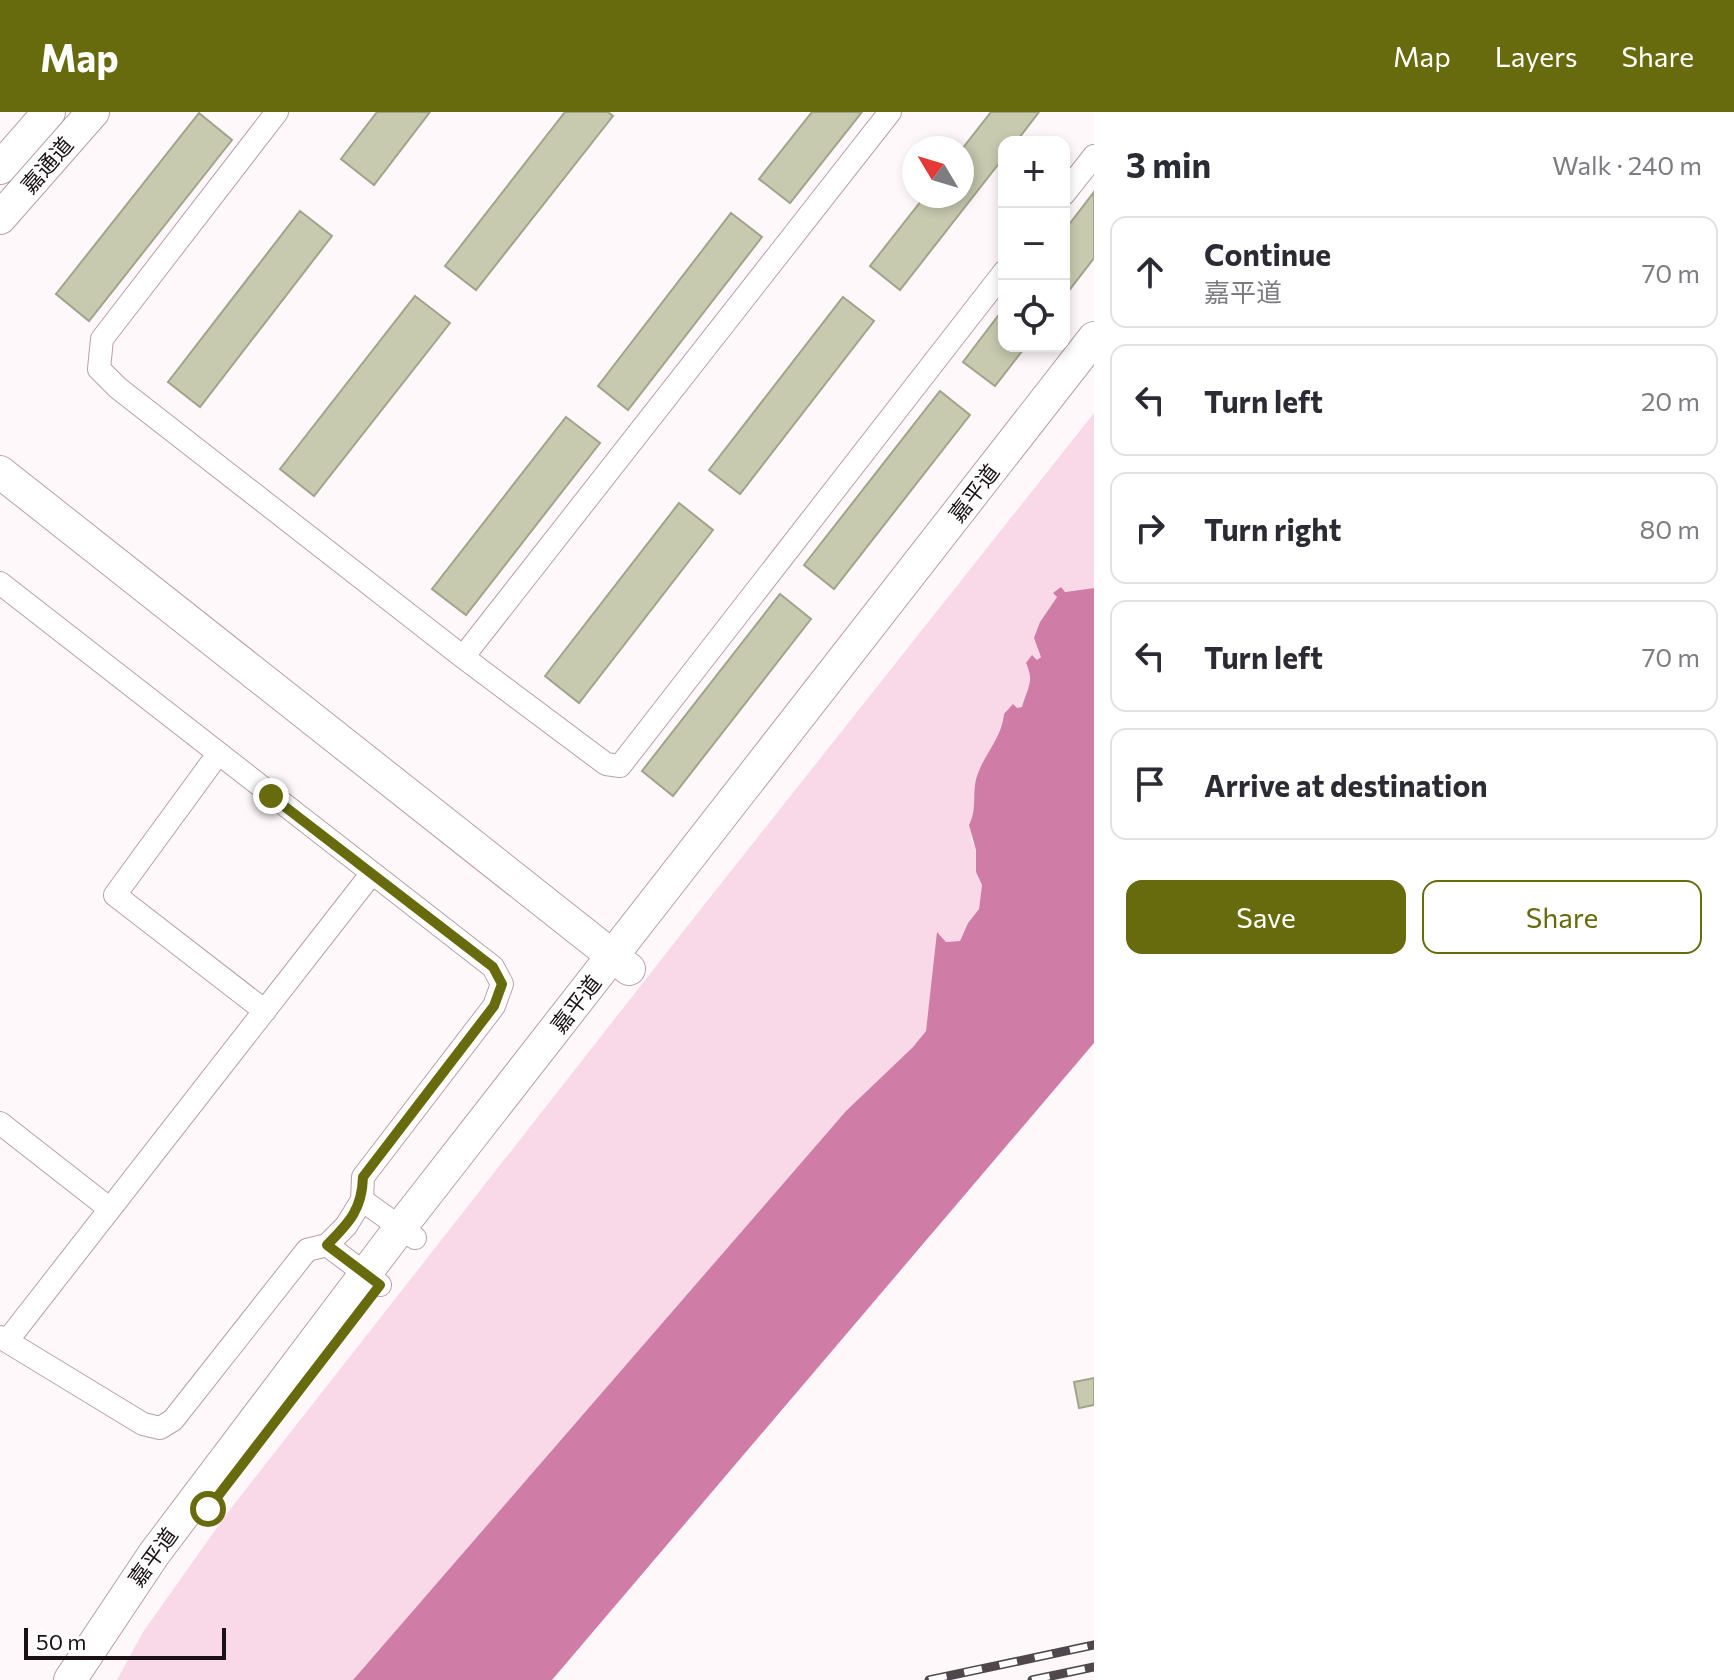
<!DOCTYPE html>
<html lang="en">
<head>
<meta charset="utf-8">
<style>
  body { margin:0; font-family:Commissioner,"Noto Sans SC",sans-serif; background:#f2f2f3; color:#2b2b33 }
  .controls { position:absolute; right:24px; top:24px; display:grid; overflow:hidden; border-radius:16px; box-shadow:0 4px 12px #0003 }
  .controls button { width:72px; height:72px; display:grid; place-items:center; padding:0; border:0; border-bottom:2px solid #e1e1e2; background:#fff; color:#2b2b33; font:40px sans-serif }
  .compass { position:absolute; left:902px; top:24px; width:72px; height:72px; border-radius:50%; background:#fff; box-shadow:0 4px 12px #0003; rotate:308deg }
  .scale { position:absolute; left:24px; bottom:20px; width:202px; box-sizing:border-box; padding-left:8px; border:4px solid #1a1115; border-top:0; font-size:22px; line-height:28px; white-space:nowrap; color:#1a1115; -webkit-text-stroke:6px #fff; paint-order:stroke }
  .stop { position:absolute; width:24px; height:24px; margin:-18px; border:6px solid #676b0d; border-radius:50%; background:#fff }
  .stop.end { background:#676b0d; border-color:#fff; box-shadow:0 2px 8px #0008 }
  .list { margin:0; padding:0; list-style:none }
  h2 { display:flex; justify-content:space-between; align-items:center; height:104px; margin:0; padding:0 32px; font-size:34px }
  h2 small { font-size:26px; font-weight:400; color:#7c7c81 }
  .list li { display:grid; grid-template-columns:52px 1fr auto; gap:24px; align-items:center; box-sizing:border-box; height:112px; margin:0 16px 16px; padding:0 16px; border:2px solid #e1e1e2; border-radius:16px }
  .list b { display:block; font-size:30px; white-space:nowrap }
  .list p { margin:0; font-size:26px; white-space:nowrap; color:#7c7c81 }
  .list em { font-size:26px; font-style:normal; color:#7c7c81 }
  .actions { display:flex; gap:16px; padding:24px 32px }
  .actions a { flex:1; padding:18px 0; border:2px solid #676b0d; border-radius:16px; text-align:center; font-size:28px; color:#676b0d }
  .actions .main { background:#676b0d; color:#fff }
  .icon { flex:none; width:44px; height:44px; fill:none; stroke:currentColor; stroke-width:2; stroke-linecap:round; stroke-linejoin:round }
  .map { position:relative; flex:none; width:1094px; height:1568px; overflow:hidden }
  header { display:flex; align-items:center; gap:48px; box-sizing:border-box; height:112px; padding:0 40px; background:#676b0d; color:#fff }
  header strong { font-size:38px }
  nav { display:flex; gap:44px; margin-inline-start:auto; font-size:28px }
  main { display:flex }
  aside { flex:1; background:#fff }
  .map>svg:first-child { display:block }
  .green { fill:#f9d9e8 }
  .water { fill:#cf7da7 }
  .building { fill:#c7caaf; stroke:#a1a48a; stroke-width:2 }
  .lines { fill:none; stroke-linecap:round; stroke-linejoin:round }
  .street-casing { stroke:#ba9eab; stroke-width:24 }
  .secondary-casing { stroke:#ba9eab; stroke-width:34 }
  .street { stroke:#fff; stroke-width:22 }
  .secondary { stroke:#fff; stroke-width:32 }
  .rail-casing { stroke:#4f474b; stroke-width:9 }
  .rail { stroke:#fff; stroke-width:6; stroke-dasharray:18; stroke-linecap:butt }
  .route { stroke:#676b0d; stroke-width:10 }
  .labels { text-anchor:middle; stroke-width:6; stroke-linejoin:round; paint-order:stroke }
  .street-label { font-size:22px; fill:#1a1115; stroke:#fff }
</style>
</head>
<body>
<header>
<strong>Map</strong>
<nav><a>Map</a><a>Layers</a><a>Share</a></nav>
</header>
<main>
<div class="map">
<svg width="1094" height="1568" viewBox="0 0 1094 1568">
  <rect width="100%" height="100%" fill="#fef8fb"/>
  <!-- green -->
  <path class="green" d="M1094 301V476L1053 481 1057 485 1040 510 1041 545 1029 556V580L1022 595 1004 602 1003 618 977 662 971 727 976 737V760L982 773 979 797 968 811 960 829 946 830 938 821 926 919 913 935 846 999 353 1568H117L143 1520 228 1400 700 798Z"/>
  <!-- water -->
  <path class="water" d="M1061 475 1065 480 1094 476V931L552 1568H353L846 999 913 935 926 919 937 820 946 830 960 829 968 811 979 797 982 773 976 760V738L969 713C978 697 971 678 978 661 986 640 1002 625 1004 602L1013 592 1017 596 1022 595C1026 579 1035 570 1026 551L1032 543 1037 548 1041 545 1034 526 1040 510 1057 485 1053 481Z"/>
  <!-- building -->
  <path class="building" d="M377 0H430L374 73 341 47Z
    M565 0H608L613 4 476 178 445 154Z
    M812 0H862L790 91 759 67Z
    M991 0H1039L1016 30H1004V45L900 178 870 154 925 84H962V37Z
    M199 1 232 28 89 209 56 182Z
    M1094 80V146L1064 185V119Z
    M300 99 332 124 200 295 168 270Z
    M731 101 762 125 628 298 598 274Z
    M415 184 450 211 314 384 280 357Z
    M843 185 874 209 740 382 709 358Z
    M1004 196V234H1026L995 274 963 250Z
    M940 279 970 303 834 477 804 453Z
    M566 305 600 331 466 503 432 477Z
    M679 391 713 418 579 591 545 564Z
    M780 482 811 507 673 684 642 659Z
    M1094 1266V1293L1079 1296 1074 1270Z"/>
  <g class="lines">
    <!-- street casing -->
    <g class="street-casing">
      <path id="street" d="M277 0 102 227 99 257 118 276 463 545 606 652 620 654 1004 160
        M1064 82 1094 44
        M0 471 493 855 502 872 494 894 363 1065 362 1088 346 1114 327 1133 307 1138 173 1308 160 1316 143 1312 0 1225
        M463 545 890 0
        M218 642 115 783 265 899
        M0 1011 110 1097
        M362 1088 415 1126
        M327 1133 380 1173
        M7 1229 372 761"/>
    </g>
    <!-- secondary casing -->
    <g class="secondary-casing">
      <path id="secondary" d="M0 56 49 0
        M0 106 93 0
        M0 360 629 857
        M70 1568 154 1442 400 1116 1094 226"/>
    </g>
    <!-- street -->
    <use href="#street" class="street"/>
    <!-- secondary -->
    <use href="#secondary" class="secondary"/>
    <!-- rail casing -->
    <g class="rail-casing">
      <path id="rail" d="M929 1568 1094 1533
        M1032 1568 1094 1555"/>
    </g>
    <!-- rail -->
    <use href="#rail" class="rail"/>
  </g>
  <g class="lines">
    <!-- route -->
    <path class="route" d="M208 1397 380 1173 327 1133C350 1110 362 1097 363 1065L494 894 502 872 493 855 271 684"/>
  </g>
  <g class="labels">
    <!-- street labels -->
    <g class="street-label">
      <text transform="translate(47 53) rotate(-49)" y="8">嘉通道</text>
      <text transform="translate(974 381) rotate(-52)" y="8">嘉平道</text>
      <text transform="translate(576 892) rotate(-52)" y="8">嘉平道</text>
      <text transform="translate(153 1445) rotate(-54)" y="8">嘉平道</text>
    </g>
  </g>
</svg>
<div class="controls">
<button>+</button>
<button>−</button>
<button><svg class="icon" aria-label="locate" viewBox="0 0 24 24"><circle cx="12" cy="12" r="6"/><path d="M12 2v4M12 18v4M2 12h4M18 12h4"/></svg></button>
</div>
<svg class="compass" viewBox="-18 -18 36 36"><path d="M0-13l5 13h-10z" fill="#e53935"/><path d="M0 13l5-13h-10z" fill="#7c7c81"/></svg>
<div class="scale">50 m</div>
<div class="stop" style="left:208px;top:1397px"></div>
<div class="stop end" style="left:271px;top:684px"></div>
</div>
<aside>
<h2>3 min<small>Walk · 240 m</small></h2>
<ul class="list">
<li><svg class="icon" aria-label="ahead" viewBox="0 0 24 24"><path d="M12 20V5M6 11l6-6 6 6"/></svg><div><b>Continue</b><p>嘉平道</p></div><em>70 m</em></li>
<li><svg class="icon" aria-label="left" viewBox="0 0 24 24"><path d="M17 20v-9H6M10 6l-5 5 5 5"/></svg><div><b>Turn left</b></div><em>20 m</em></li>
<li><svg class="icon" aria-label="right" viewBox="0 0 24 24"><path d="M7 20v-9h11M14 6l5 5-5 5"/></svg><div><b>Turn right</b></div><em>80 m</em></li>
<li><svg class="icon" aria-label="left" viewBox="0 0 24 24"><path d="M17 20v-9H6M10 6l-5 5 5 5"/></svg><div><b>Turn left</b></div><em>70 m</em></li>
<li><svg class="icon" aria-label="arrive" viewBox="0 0 24 24"><path d="M6 21V4h12l-3 4 3 4H6"/></svg><div><b>Arrive at destination</b></div></li>
</ul>
<div class="actions"><a class="main">Save</a><a>Share</a></div>
</aside>
</main>
</body>
</html>
